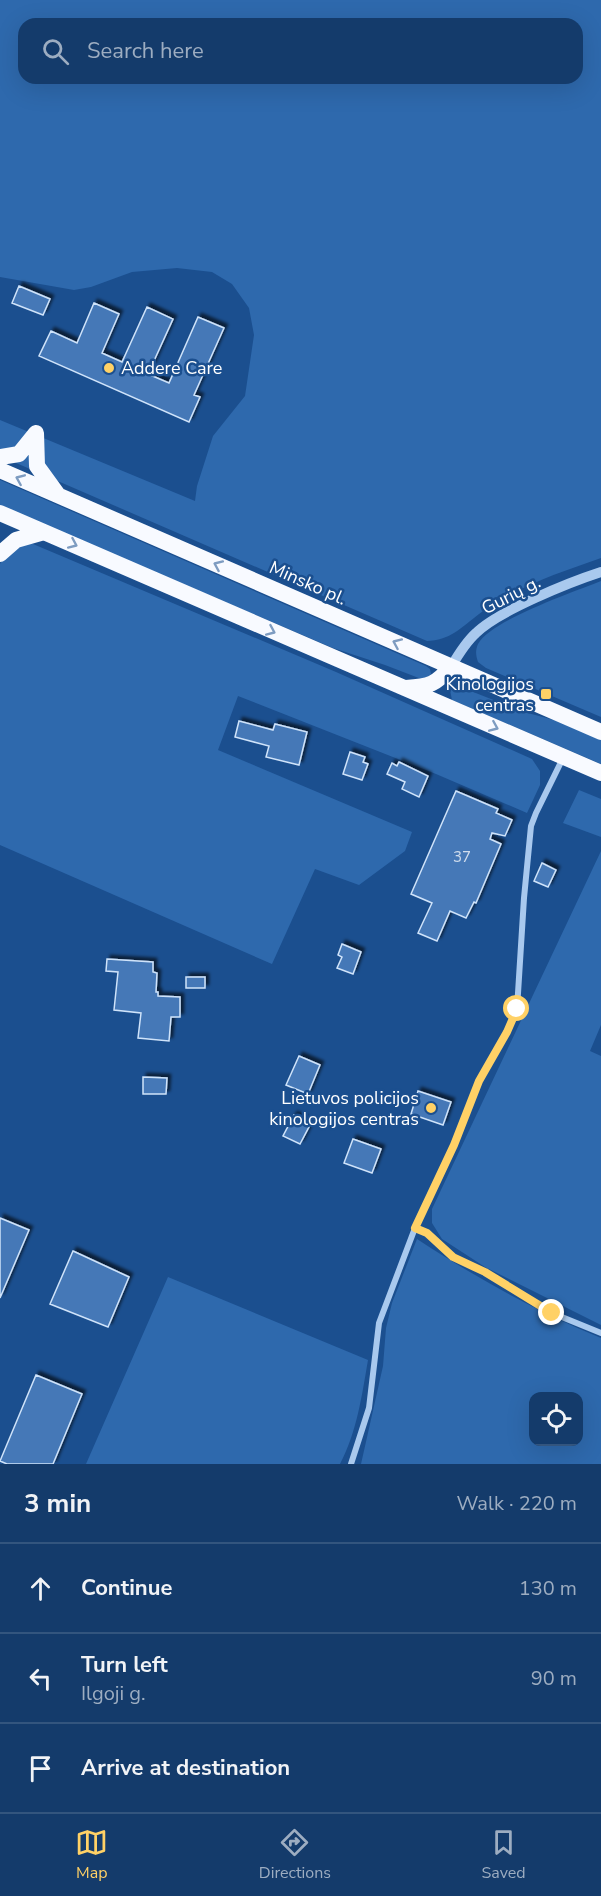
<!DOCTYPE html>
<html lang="en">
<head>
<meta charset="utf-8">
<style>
  body { margin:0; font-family:"Nunito Sans",sans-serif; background:#214673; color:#f1f3f6 }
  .controls { position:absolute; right:18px; bottom:18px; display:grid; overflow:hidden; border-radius:12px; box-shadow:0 6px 24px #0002 }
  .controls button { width:54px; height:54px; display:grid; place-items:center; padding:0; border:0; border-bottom:2px solid #33557e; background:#143b6b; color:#f1f3f6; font:30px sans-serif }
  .stop { position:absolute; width:18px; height:18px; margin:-14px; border:4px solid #ffd166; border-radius:50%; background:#fff }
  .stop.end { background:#ffd166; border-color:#fff; box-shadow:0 2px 6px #0008 }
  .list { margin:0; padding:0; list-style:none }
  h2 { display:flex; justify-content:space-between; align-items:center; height:78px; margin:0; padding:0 24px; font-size:26px }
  h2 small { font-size:20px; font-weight:400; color:#9dadc1 }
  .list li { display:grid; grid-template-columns:39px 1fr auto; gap:18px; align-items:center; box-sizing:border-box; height:90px; padding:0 24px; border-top:2px solid #33557e }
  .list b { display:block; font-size:22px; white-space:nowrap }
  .list p { margin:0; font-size:20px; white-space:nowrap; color:#9dadc1 }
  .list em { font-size:20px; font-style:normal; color:#9dadc1 }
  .icon { flex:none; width:33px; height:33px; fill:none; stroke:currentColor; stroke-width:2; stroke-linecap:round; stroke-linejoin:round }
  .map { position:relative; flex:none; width:601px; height:1464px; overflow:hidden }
  .search { position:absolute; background:#143b6b; box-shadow:0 6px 24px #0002; left:18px; right:18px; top:18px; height:66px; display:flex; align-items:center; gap:15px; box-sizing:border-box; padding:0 21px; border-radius:18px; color:#9dadc1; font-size:22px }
  .sheet { height:348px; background:#143b6b }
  nav { display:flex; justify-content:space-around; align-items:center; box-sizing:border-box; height:84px; border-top:2px solid #33557e; background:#143b6b; font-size:16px; color:#9dadc1 }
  nav a { display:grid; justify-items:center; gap:3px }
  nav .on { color:#ffd166 }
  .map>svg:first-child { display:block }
  .green { fill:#2e69ad; fill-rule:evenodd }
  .building { fill:#4478b7; stroke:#cfe3fa; stroke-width:1.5; filter:url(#shadow) }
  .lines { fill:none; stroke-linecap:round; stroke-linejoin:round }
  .minor { stroke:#a9c9ee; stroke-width:6 }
  .tertiary { stroke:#a9c9ee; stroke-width:10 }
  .trunk { stroke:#f8faff; stroke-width:16 }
  .oneway { stroke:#7e9cc1 }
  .route { stroke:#ffd166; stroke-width:8 }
  .poi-dot { fill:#ffd166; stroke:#1b4f8f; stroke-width:2 }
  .labels { text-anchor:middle; stroke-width:5; stroke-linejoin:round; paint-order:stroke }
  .number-label { font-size:15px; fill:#d0dded }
  .poi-label { font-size:18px; fill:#fff; stroke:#1b4f8f; text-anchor:end }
  .street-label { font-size:18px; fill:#fff; stroke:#1b4f8f }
</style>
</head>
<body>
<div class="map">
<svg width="601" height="1464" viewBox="0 0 601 1464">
  <defs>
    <filter id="shadow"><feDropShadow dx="3.5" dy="-3.5" stdDeviation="1.5" flood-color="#0009"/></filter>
  </defs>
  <rect width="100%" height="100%" fill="#1b4f8f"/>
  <!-- green -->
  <path class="green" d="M0 0H601V558C558 573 516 587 479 614 462 627 449 641 427 641L0 456V420L195 501 197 486 213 436 245 396 254 335 249 308 232 284 212 272 177 268 132 272 91 287 74 290 0 277ZM24 24H577V78H24Z
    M0 480 426 666 430 669 431 674 424 680 385 665 333 648 0 506Z
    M26 543 33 544 336 672 532 759 540 771V785L527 813 436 774 238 696 218 750 412 832 405 851 359 885 315 869 272 964 0 845V564L5 553Z
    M601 581V717L486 668 478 662C476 656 475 651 478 644 491 620 574 592 601 581Z
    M458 686 524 712 554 720 601 740V764L452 700 450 690 453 687Z
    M579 790 601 799V837L563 823Z
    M601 851V1025L590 1051 601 1056V1325L485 1267 442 1239 432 1223V1209Z
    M417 1239C475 1277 537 1312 601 1338V1464H361L383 1366 386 1328 392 1303ZM534 1396H578V1442H534Z
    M168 1277 368 1360C362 1395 357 1432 340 1464H86Z"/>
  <!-- building -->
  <path class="building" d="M19 286 50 299 43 315 12 303Z
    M94 303 119 314 102 353 122 362 147 307 173 319 148 374 169 383 198 317 224 328 194 395 200 397 189 422 39 356 51 331 77 343Z
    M239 721 273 730 275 724 307 732 299 765 266 757 269 746 235 737Z
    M350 752 365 757 363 762 368 764 362 780 343 774Z
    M399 762 428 776 419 797 402 789 405 782 387 774 392 763 397 766Z
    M456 791 498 809 496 813 512 820 505 836 492 833 490 839 501 844 476 903 474 902 466 918 450 911 437 941 418 933 432 903 411 894Z
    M542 863 556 870 548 887 534 881Z
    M342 944 361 952 353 974 337 968 342 957 338 955Z
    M107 959 153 962V972L157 973 156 992H158V996L180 997V1017H171L169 1041 138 1038 141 1013 114 1010 118 972 106 971Z
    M186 977H205V988H186Z
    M299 1056 320 1065 308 1094 286 1085Z
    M143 1077 167 1078 166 1094H143Z
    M418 1091 451 1102 443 1125 411 1114Z
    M294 1115 311 1123 300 1144 283 1136Z
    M353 1139 381 1149 372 1173 344 1163Z
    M0 1218 29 1230 0 1298Z
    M73 1251 129 1277 108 1327 50 1304Z
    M36 1375 82 1394 53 1464H7L0 1461Z"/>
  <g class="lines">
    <!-- minor -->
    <path class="minor" d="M415 1228 427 1233 453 1257 485 1272 552 1313 601 1333
      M351 1464 369 1408 379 1323 415 1228 454 1145 479 1081 507 1032 517 1009 524 898 531 826 536 813 563 758"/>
    <!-- tertiary -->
    <path class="tertiary" d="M451 667C458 655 466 642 476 633 498 611 570 582 601 572"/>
    <!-- trunk -->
    <path class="trunk" d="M0 457 19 454 36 433 37 466 58 495
      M0 470 601 732
      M0 513 601 773
      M0 554 16 540 44 532
      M406 688C430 686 435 685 451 667"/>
  </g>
  <!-- one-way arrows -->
  <defs><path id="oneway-chevron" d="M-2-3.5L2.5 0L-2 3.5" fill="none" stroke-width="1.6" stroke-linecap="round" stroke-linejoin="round" transform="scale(1.5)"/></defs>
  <g class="oneway">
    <use href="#oneway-chevron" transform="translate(20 479) rotate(-157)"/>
    <use href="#oneway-chevron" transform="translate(73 544) rotate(24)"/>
    <use href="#oneway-chevron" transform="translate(218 565) rotate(-156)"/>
    <use href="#oneway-chevron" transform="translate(271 631) rotate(24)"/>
    <use href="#oneway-chevron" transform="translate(397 643) rotate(-156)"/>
    <use href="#oneway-chevron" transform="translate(494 727) rotate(23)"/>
  </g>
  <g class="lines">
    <!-- route -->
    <path class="route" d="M517 1009 507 1032 479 1081 454 1145 415 1228 427 1233 453 1257 485 1272 552 1313"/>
  </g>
  <!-- markers -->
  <g class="poi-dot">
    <circle cx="109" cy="368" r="6"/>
    <rect x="540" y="688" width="12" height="12" rx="3"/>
    <circle cx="431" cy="1108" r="6"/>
  </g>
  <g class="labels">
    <!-- number labels -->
    <g class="number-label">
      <text x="462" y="862">37</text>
    </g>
    <!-- poi labels -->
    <g class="poi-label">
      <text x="121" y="374" text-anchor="start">Addere Care</text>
      <text x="534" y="690">Kinologijos<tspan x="534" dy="21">centras</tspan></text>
      <text x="419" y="1104">Lietuvos policijos<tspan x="419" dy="21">kinologijos centras</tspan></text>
    </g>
    <!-- street labels -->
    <g class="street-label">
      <text transform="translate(308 583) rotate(24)" y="6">Minsko pl.</text>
      <text transform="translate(511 595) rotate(-27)" y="6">Gurių g.</text>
    </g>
  </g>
</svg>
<div class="controls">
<button><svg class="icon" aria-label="locate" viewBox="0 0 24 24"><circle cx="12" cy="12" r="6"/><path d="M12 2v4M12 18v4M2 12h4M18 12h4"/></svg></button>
</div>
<div class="stop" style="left:517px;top:1009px"></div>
<div class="stop end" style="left:552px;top:1313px"></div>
<div class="search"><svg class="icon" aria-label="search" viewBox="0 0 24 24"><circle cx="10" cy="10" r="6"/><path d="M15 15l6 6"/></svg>Search here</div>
</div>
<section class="sheet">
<h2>3 min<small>Walk · 220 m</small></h2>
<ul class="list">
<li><svg class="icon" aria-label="ahead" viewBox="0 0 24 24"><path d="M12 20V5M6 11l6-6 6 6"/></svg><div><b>Continue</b></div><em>130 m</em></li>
<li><svg class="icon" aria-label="left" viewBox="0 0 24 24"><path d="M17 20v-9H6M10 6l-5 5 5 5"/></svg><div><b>Turn left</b><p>Ilgoji g.</p></div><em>90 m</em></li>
<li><svg class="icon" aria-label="arrive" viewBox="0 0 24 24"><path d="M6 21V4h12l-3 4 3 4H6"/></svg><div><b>Arrive at destination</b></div></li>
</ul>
</section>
<nav>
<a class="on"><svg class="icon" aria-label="map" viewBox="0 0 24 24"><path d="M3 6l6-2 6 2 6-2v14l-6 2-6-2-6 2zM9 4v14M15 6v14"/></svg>Map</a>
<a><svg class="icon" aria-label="directions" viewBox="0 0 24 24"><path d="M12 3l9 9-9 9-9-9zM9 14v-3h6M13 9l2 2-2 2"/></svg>Directions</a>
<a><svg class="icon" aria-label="saved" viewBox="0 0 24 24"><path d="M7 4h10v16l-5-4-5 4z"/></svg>Saved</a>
</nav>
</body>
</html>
